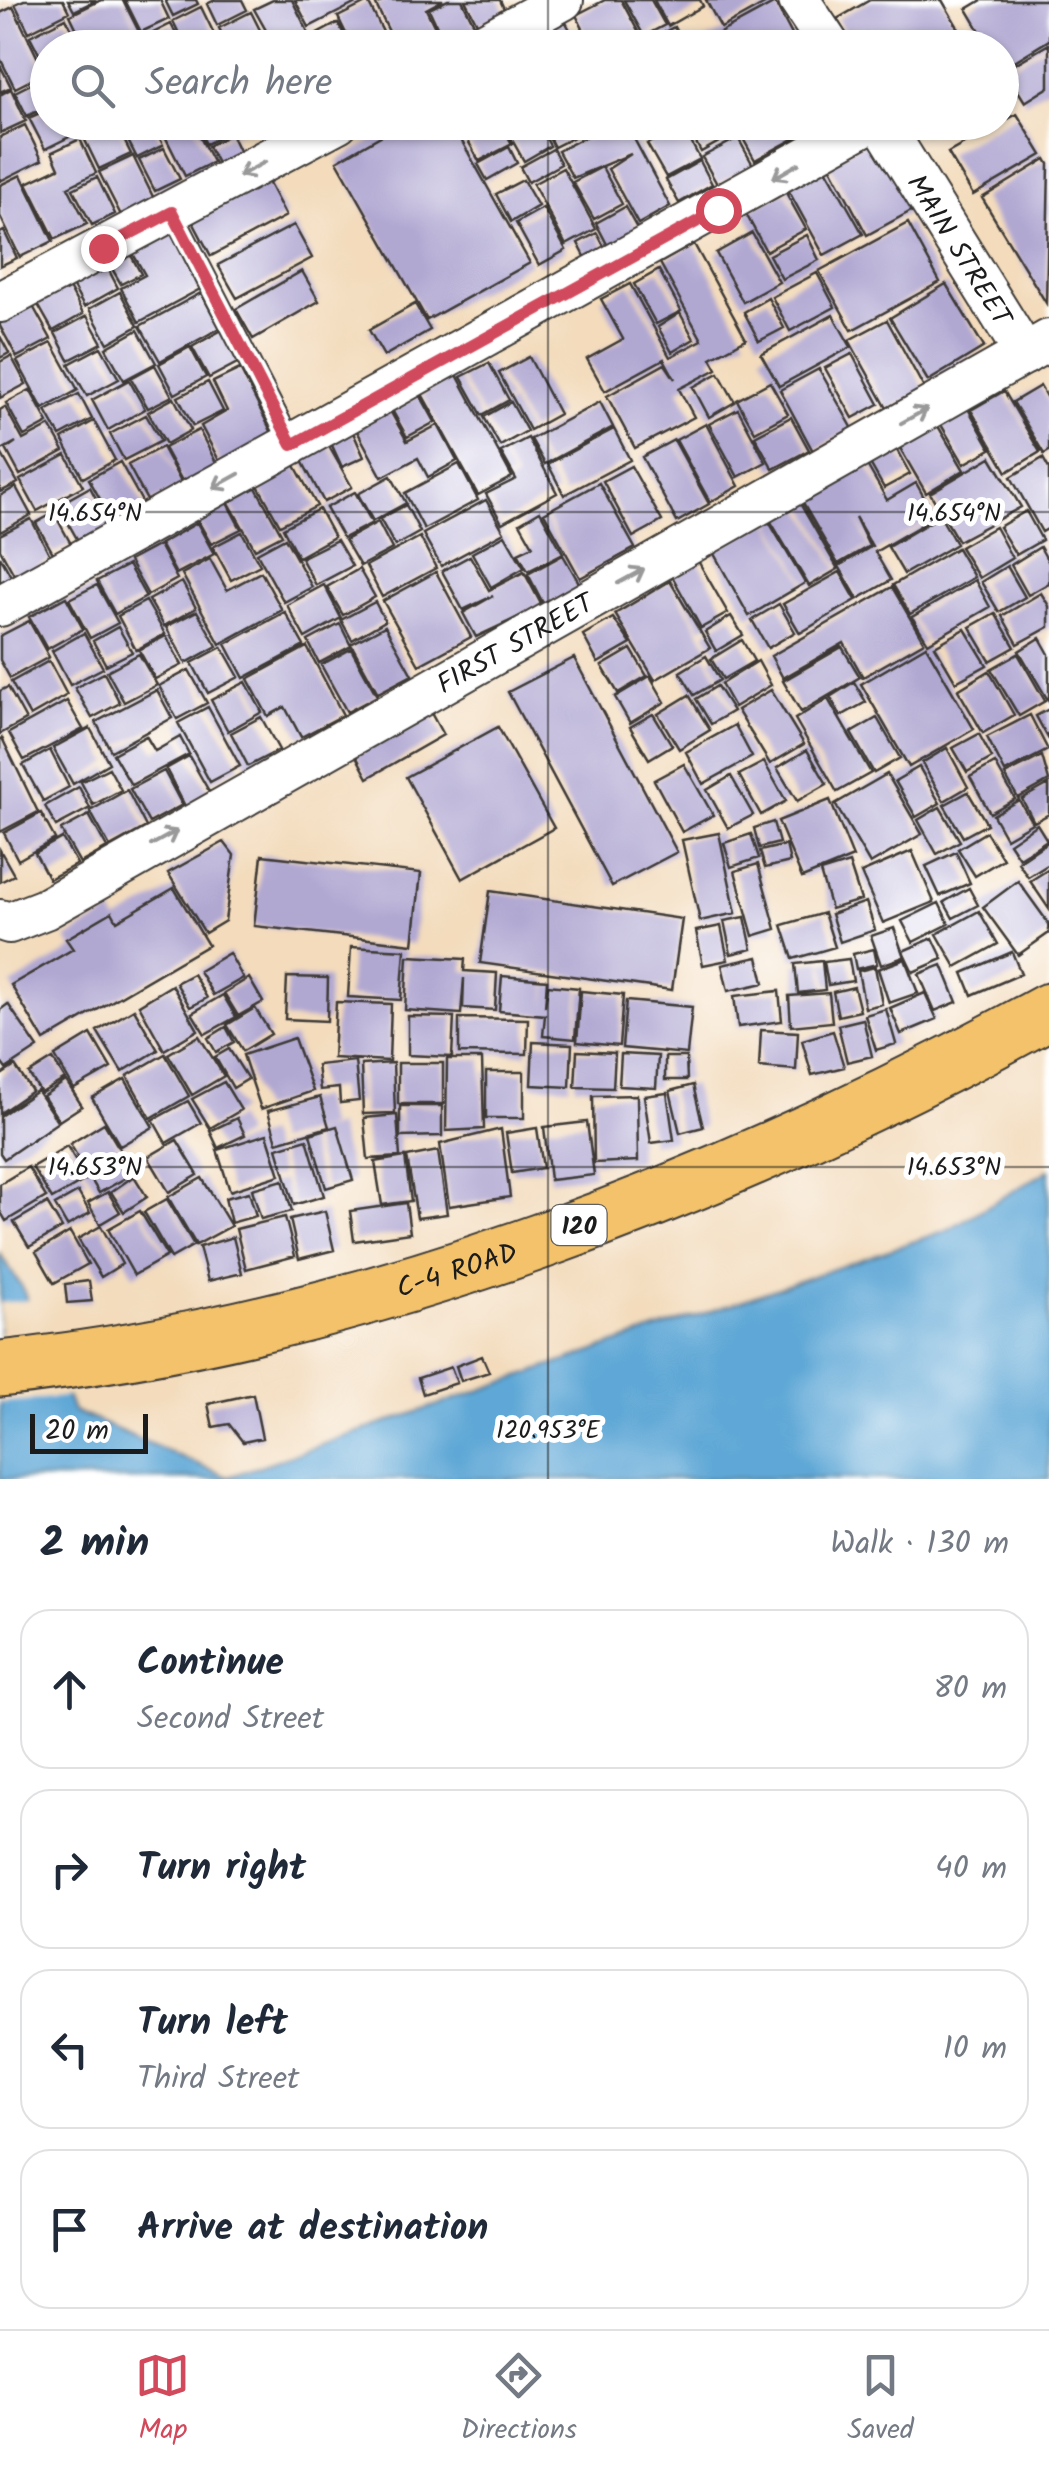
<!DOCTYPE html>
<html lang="en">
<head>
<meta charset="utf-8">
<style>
  body { margin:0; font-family:Kalam,sans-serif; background:#f6f6f7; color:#1f2937 }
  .scale { position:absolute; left:30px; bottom:25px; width:118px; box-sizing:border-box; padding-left:10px; border:5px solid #1c1c1c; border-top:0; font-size:28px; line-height:35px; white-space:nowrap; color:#1c1c1c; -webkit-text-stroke:8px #fff; paint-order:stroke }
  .stop { position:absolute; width:30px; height:30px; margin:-22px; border:8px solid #d1495b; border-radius:50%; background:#fff }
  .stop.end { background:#d1495b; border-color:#fff; box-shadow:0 2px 10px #0008 }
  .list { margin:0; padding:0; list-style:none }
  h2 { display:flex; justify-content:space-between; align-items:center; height:130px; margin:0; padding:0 40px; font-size:42px }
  h2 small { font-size:32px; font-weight:400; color:#747a83 }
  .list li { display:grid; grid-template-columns:65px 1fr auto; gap:30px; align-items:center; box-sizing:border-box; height:160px; margin:0 20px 20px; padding:0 20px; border:2px solid #e0e1e3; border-radius:30px }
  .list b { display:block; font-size:38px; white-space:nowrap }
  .list p { margin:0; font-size:32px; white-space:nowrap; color:#747a83 }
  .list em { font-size:32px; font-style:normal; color:#747a83 }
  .icon { flex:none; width:55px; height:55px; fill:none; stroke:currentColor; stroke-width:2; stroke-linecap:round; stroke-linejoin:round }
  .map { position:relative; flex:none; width:1049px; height:1479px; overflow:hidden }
  .search { position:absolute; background:#fff; box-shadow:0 2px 8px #0004; left:30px; right:30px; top:30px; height:110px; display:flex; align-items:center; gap:25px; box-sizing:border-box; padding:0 35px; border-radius:55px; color:#747a83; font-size:38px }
  .sheet { height:850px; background:#fff }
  nav { display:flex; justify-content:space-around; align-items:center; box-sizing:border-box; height:140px; border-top:2px solid #e0e1e3; background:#fff; font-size:28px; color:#747a83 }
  nav a { display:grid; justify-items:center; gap:5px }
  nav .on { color:#d1495b }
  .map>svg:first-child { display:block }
  .water { fill:#5fa7d6; stroke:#3e6279; stroke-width:2.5 }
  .pier { fill:#f3dbbc }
  .building { fill:#b1a8d2 }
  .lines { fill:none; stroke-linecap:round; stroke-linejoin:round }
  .lane-casing { stroke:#3c3934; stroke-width:24 }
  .street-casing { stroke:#3c3934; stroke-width:44 }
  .highway-casing { stroke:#3c3934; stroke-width:59 }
  .lane { stroke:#fff; stroke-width:20 }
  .street { stroke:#fff; stroke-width:40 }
  .highway { stroke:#f3c26a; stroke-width:55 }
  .oneway { stroke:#999 }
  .route { stroke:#d1495b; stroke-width:12 }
  .ticks { fill:none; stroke:#1c1c1c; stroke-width:2.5; stroke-opacity:0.45 }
  .labels { text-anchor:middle; stroke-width:10; stroke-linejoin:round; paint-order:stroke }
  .shield { fill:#fff; stroke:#606060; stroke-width:2.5 }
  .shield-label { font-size:25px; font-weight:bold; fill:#1c1c1c }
  .street-label { font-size:28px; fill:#1c1c1c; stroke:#fff }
  .ticks-label { font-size:25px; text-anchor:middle; fill:#1c1c1c; stroke:#fff; stroke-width:10; stroke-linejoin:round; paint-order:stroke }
</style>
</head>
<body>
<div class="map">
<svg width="1049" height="1479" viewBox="0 0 1049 1479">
  <rect width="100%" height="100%" fill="#fff"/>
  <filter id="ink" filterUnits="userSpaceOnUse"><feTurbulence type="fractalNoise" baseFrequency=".01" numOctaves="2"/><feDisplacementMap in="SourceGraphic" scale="20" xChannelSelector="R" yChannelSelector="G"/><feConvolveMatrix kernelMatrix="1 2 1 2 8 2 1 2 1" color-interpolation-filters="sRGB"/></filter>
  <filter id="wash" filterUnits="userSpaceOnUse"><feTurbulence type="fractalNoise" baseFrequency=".0048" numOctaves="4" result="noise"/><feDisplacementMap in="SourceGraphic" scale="40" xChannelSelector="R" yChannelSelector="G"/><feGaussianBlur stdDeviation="2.25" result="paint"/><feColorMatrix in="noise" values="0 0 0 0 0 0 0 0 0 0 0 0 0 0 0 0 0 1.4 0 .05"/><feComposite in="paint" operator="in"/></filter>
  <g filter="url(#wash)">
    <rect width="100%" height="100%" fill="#f3dbbc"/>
    <!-- water -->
    <path class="water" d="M1049 1170V1479H0V1254L22 1287 73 1411 228 1477 947 1230Z"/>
    <!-- pier -->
    <path class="pier" d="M32 1300 72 1396 0 1403V1303Z"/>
    <g id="blocks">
      <!-- building -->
      <path class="building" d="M24 0H63L69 12 29 32 15 4Z
        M68 0H96L74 11Z
        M101 0H123L139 32 107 48H86L70 15Z
        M125 0H160L169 19 141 32Z
        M165 0H196L198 4 173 16Z
        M215 0H242L247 10 217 25 207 4Z
        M273 0H292L308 32 276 48 254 9Z
        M295 0H362L309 27Z
        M386 0H443L426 9 441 40 425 48H397L376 5Z
        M448 0H462L476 28 445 43 429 9Z
        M465 0H500L505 11 478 25Z
        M605 0H621L647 48H593L576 15Z
        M624 0H651L665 25 644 36Z
        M654 0H700L703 6 668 26Z
        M706 0H772L721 28Z
        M870 0H942L970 48H854L837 19Z
        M982 0H1049V40L1003 68 1002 48H990L967 9Z
        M368 2 391 48H353L338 17Z
        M775 3 799 48H706L703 42Z
        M13 7 45 73 15 88 0 58V13Z
        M201 7 221 48H186L173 21Z
        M251 12 269 48H229L219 28Z
        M563 17 576 41 564 48H536L529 36Z
        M66 18 81 48H48V71L30 36Z
        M338 23 351 48H310L306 40Z
        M171 24 183 48H155L149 35Z
        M674 27 686 48H649L646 42Z
        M142 34 148 48H115Z
        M1049 44V87L1025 102 1005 70Z
        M0 65 11 87 0 92Z
        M37 81 48 106 27 116 15 92Z
        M11 89 26 121 0 133V95Z
        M48 109V122H99L45 149 29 118Z
        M1017 114 1042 155 973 195 948 153Z
        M110 122H115L131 154 99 169 83 136Z
        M124 122H152L163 145 137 158 120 125Z
        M158 122H192L213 162 185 176Z
        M195 122H227L231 131 206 144Z
        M228 122H258L234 134Z
        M405 122H451L530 263 427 320 337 161Z
        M458 122H500L512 144 479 161Z
        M503 122H534L510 135Z
        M541 122H581L586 131 554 147Z
        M585 122H625L670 206 638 224 608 169 631 154 573 178 558 151 591 134Z
        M685 122H726L733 134 701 152Z
        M733 122H757L738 133Z
        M760 122H824L755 160 740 133Z
        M538 123 550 146 524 161 511 138Z
        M25 125 42 160 0 181V137Z
        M682 125 700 159 666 177 647 144Z
        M231 134 241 155 219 167 208 146Z
        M874 137 913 210 867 235 828 162Z
        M738 138 753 165 717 184 702 157Z
        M80 139 96 173 68 187 87 224 55 239 27 183 59 168 52 152Z
        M509 147 517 163 487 180 478 164Z
        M164 148 180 179 155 191 139 160Z
        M553 149 561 164 528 182 520 167Z
        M133 156 157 205 124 221 99 172Z
        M1046 159 1049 164 1046 303 982 198Z
        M700 161 712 184 679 203 666 180Z
        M824 165 863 234 824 255 786 186Z
        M602 167 622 204 594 219 573 182Z
        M563 168 596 229 566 245 533 184Z
        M21 175 53 241 20 257 0 216V185Z
        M97 177 115 214 92 225 73 189Z
        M267 180 286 216 211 256 192 220Z
        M523 180 538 206 511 222 496 194Z
        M785 191 806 229 766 251 745 212Z
        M625 207 640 234 610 250 596 223Z
        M543 208 566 250 539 265 516 223Z
        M908 223 940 282 852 330 819 271Z
        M294 225 312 258 237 298 218 265Z
        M173 227 202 288 139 322 121 288 145 275 131 250Z
        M4 231 17 258 0 266V233Z
        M597 233 606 250 587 260 578 243Z
        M752 233 779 282 743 302 716 253Z
        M807 235 819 260 782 279 769 255Z
        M125 244 141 274 121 284 104 255Z
        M694 244 746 339 711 358 717 369 679 389 694 417 635 448 607 396 665 364 675 379 664 359 605 391 587 359 623 339 601 299 630 284 670 357 702 340 660 263Z
        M102 257 118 288 84 307 67 276Z
        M659 270 681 311 656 324 634 284Z
        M302 271 319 301 253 339 236 309Z
        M817 273 835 307 790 331 772 297Z
        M67 284 83 314 53 331 36 301Z
        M946 284 984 347 928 381 890 318Z
        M120 292 138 326 108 343 89 309Z
        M201 293 220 328 160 361 140 326Z
        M768 298 784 328 759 341 744 312Z
        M29 299 51 339 17 357 0 326V314Z
        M415 304 430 330 384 356 369 330Z
        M680 313 694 339 672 352 658 327Z
        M833 315 851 347 779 386 761 354Z
        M87 316 102 343 69 360 55 333Z
        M887 320 925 390 888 410 849 340Z
        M138 330 156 363 124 380 106 348Z
        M222 330 239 362 209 378 192 347Z
        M0 336 9 353 0 358Z
        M52 343 78 390 43 409 17 361Z
        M101 347 119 379 87 396 69 364Z
        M190 347 206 377 175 394 159 364Z
        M852 354 879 404 853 418 825 368Z
        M11 356 26 384 0 398V362Z
        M529 357 559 414 530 430 499 373Z
        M489 363 509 400 482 415 461 377Z
        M155 365 172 396 148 408 131 378Z
        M240 369 275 439 223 468 201 426 227 411 213 382Z
        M819 369 853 429 813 451 780 390Z
        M719 373 735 402 709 417 693 387Z
        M457 375 512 477 478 495 422 394Z
        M129 380 145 409 108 430 92 400Z
        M208 382 223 411 193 426 178 397Z
        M770 382 788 414 755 432 737 400Z
        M1040 386 1049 402V451L1044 454 1013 402Z
        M30 390 48 423 24 436 6 403Z
        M1004 391 1040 452 1007 472 971 410Z
        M79 394 92 419 60 436 46 411Z
        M420 395 435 422 407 437 392 410Z
        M174 398 191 430 166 444 148 412Z
        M511 402 527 431 500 446 484 417Z
        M600 402 613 427 545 464 531 439Z
        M5 407 23 440 50 426 64 451 20 475 6 449 16 442 0 451 18 483 0 492V410Z
        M967 407 991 449 964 464 940 423Z
        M389 409 407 441 438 425 457 461 428 477 418 458 382 477 355 427Z
        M738 409 766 462 738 477 709 424Z
        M146 415 161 441 124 460 110 434Z
        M791 417 809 450 773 469 755 436Z
        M94 421 115 460 83 478 62 439Z
        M935 421 964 470 926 493 897 443Z
        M706 424 739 486 710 502 676 440Z
        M351 428 364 457 342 467 329 439Z
        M614 429 630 460 564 495 548 464Z
        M199 430 220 470 186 488 164 448Z
        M528 438 557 493 502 523 486 494 516 479 501 452Z
        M674 440 709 504 677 522 642 457Z
        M327 443 352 487 324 502 300 457Z
        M893 443 910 474 884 488 867 458Z
        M162 447 183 486 149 504 128 465Z
        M66 455 83 486 37 511 20 480Z
        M991 457 1021 507 958 541 930 493Z
        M863 458 887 500 916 483 935 517 875 552 891 580 858 599 839 566 872 546 855 517 869 546 838 564 801 500Z
        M1043 458 1049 469V528L1042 532 1011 477Z
        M292 460 317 506 280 525 255 480Z
        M120 462 146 509 115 526 89 479Z
        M459 464 478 500 424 529 405 493Z
        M631 466 662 521 633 537 603 481Z
        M391 476 406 503 373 521 358 494Z
        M599 483 635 548 580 578 544 513Z
        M255 486 282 535 255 549 228 501Z
        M16 487 31 515 0 532V496Z
        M90 487 111 527 80 544 58 505Z
        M355 492 372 523 343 538 326 508Z
        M486 500 504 532 441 566 423 534Z
        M798 500 838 569 809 586 768 517Z
        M227 503 241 529 211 544 197 519Z
        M406 505 420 532 395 546 380 519Z
        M319 509 334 537 298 557 283 528Z
        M540 511 563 553 528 571 518 553 533 546 520 523Z
        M1026 511 1042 540 1016 555 999 527Z
        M54 513 71 544 53 553 36 523Z
        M940 516 956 544 904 574 888 547Z
        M31 519 52 559 16 578 0 549V535Z
        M768 520 805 583 749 616 713 552Z
        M378 522 392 549 360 566 345 540Z
        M197 523 214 554 176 574 160 544Z
        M995 527 1012 558 979 578 960 547Z
        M242 532 260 565 231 580 213 547Z
        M505 535 524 568 491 587 472 553Z
        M420 537 436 568 382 597 366 566Z
        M285 538 312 587 284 602 257 553Z
        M337 540 352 566 316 585 301 558Z
        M159 545 177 579 148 595 129 561Z
        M1040 547 1049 563V583L1028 595 1011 565Z
        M957 548 974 577 910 614 893 585Z
        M563 555 582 588 545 607 528 574Z
        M0 556 14 582 0 589Z
        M470 556 489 590 524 572 542 606 476 637 463 613 493 596 463 610 442 571Z
        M210 559 227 590 261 572 282 610 220 644 182 574Z
        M698 561 728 613 701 628 672 576Z
        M128 565 146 597 115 614 97 581Z
        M1007 566 1025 597 999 612 981 582Z
        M359 569 375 597 343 615 327 587Z
        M436 572 471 637 419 665 383 601Z
        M840 572 856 600 800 633 783 604Z
        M975 580 990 607 928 643 912 617Z
        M670 581 710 648 655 680 615 614Z
        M182 582 196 608 164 626 149 600Z
        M97 585 118 623 90 638 69 599Z
        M324 585 341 618 305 638 287 605Z
        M892 587 924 642 863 677 844 643 783 678 771 656Z
        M1041 593 1049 606V627L1018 644 1002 616Z
        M66 597 83 629 47 649 29 617Z
        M146 601 165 634 136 650 118 616Z
        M375 602 385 621 352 640 341 620Z
        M779 604 795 632 768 648 752 620Z
        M197 611 217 646 186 663 166 627Z
        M285 612 304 646 244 678 226 644Z
        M995 613 1015 647 990 661 970 627Z
        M731 616 743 635 716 651 705 632Z
        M613 618 631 644 598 663 583 635Z
        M29 621 49 657 10 678 0 660V636Z
        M340 624 351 646 319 663 308 641Z
        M385 626 412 675 378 693 351 644Z
        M118 627 132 652 106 665 93 641Z
        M965 629 987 665 956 682 935 646Z
        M84 633 103 668 70 685 52 651Z
        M166 636 182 665 155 679 139 650Z
        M1040 638 1049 654V702L1019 651Z
        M742 640 754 661 723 679 711 659Z
        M926 646 974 729 909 767 861 684Z
        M222 647 239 677 208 693 192 663Z
        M307 647 343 715 301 737 285 707 268 716 248 679Z
        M842 647 860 677 801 712 783 681Z
        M351 649 377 696 347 712 321 665Z
        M631 649 647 676 618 693 602 666Z
        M139 654 157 685 124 702 107 671Z
        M1018 654 1045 701 1019 716 991 669Z
        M706 656 720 680 694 695 680 672Z
        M574 658 677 852 612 886 508 692Z
        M49 661 67 695 30 716 11 682Z
        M758 661 771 685 734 707 721 684Z
        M189 670 207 703 177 719 159 686Z
        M989 671 1014 715 983 733 958 690Z
        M104 673 120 703 92 718 75 688Z
        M650 676 665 702 630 723 615 697Z
        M246 682 262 712 228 731 211 700Z
        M854 682 866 702 841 716 830 697Z
        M717 686 733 711 711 724 696 699Z
        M8 687 26 720 0 734V691Z
        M157 690 172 718 111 751 96 722Z
        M771 690 804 744 770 764 737 710Z
        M689 695 710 730 679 749 658 714Z
        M828 699 871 773 837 792 795 719Z
        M67 701 83 729 24 760 9 733Z
        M208 707 240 766 210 782 178 723Z
        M1049 709V740L1036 716Z
        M431 713 443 735 368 778 355 754Z
        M653 714 672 745 649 759 630 727Z
        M1030 715 1048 750 1005 772 987 737Z
        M261 717 279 750 248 766 231 733Z
        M877 718 900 758 874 773 851 733Z
        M735 725 752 757 703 784 686 752Z
        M498 727 554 828 462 879 406 777Z
        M90 728 109 763 73 784 53 748Z
        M979 734 992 758 967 772 953 748Z
        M146 736 155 751 180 737 189 754 131 785 113 754Z
        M2 738 38 812 0 832V739Z
        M947 748 968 787 944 801 922 763Z
        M50 750 69 787 43 801 23 765Z
        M807 750 827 784 797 801 777 768Z
        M189 756 210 793 185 806 166 769Z
        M1042 756 1049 781 1018 798 1005 775Z
        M764 762 786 801 761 815 739 775Z
        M995 763 1015 799 990 813 970 777Z
        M684 764 713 815 682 832 654 780Z
        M919 767 940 803 916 817 895 781Z
        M109 768 121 790 93 805 81 782Z
        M164 771 182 805 149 823 130 789Z
        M887 774 922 834 870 864 835 804Z
        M731 776 753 815 728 828 707 790Z
        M1049 784V814L1034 822 1022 799Z
        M79 787 90 808 56 826 45 806Z
        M127 790 146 827 110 847 90 811Z
        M968 792 987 824 963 837 944 805Z
        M830 800 853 857 802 878 778 821Z
        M1019 800 1032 823 1006 838 993 815Z
        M940 807 960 841 937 854 918 820Z
        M41 813 55 839 18 860 4 833Z
        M89 815 107 848 80 863 61 830Z
        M773 822 779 843 759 848 754 828Z
        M1037 824 1047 840 1019 858 1009 843Z
        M986 832 1003 859 975 876 958 849Z
        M719 833 736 913 700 921 682 840Z
        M751 834 759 858 731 867 724 843Z
        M62 838 77 864 49 879 35 853Z
        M1049 841V864L1028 877 1018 862Z
        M224 842 234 855 225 921 205 933 168 873Z
        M786 845 790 862 765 868 760 851Z
        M0 850 14 875 0 882Z
        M912 851 934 902 883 923 861 873Z
        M956 852 970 883 940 896 926 866Z
        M262 855 421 873 413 944 254 926Z
        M849 863 861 900 831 909 820 872Z
        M758 864 776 929 753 936 735 871Z
        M1049 869V909L1030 881Z
        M1018 881 1049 924V933L1018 955 983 907Z
        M174 888 208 945 44 1041 11 985 73 949 66 939 112 912 117 921Z
        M969 888 978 905 953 918 944 902Z
        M490 891 682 919 672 990 480 963Z
        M866 902 875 930 840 942 831 914Z
        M939 903 949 924 913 942 902 921Z
        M979 911 998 944 956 967 937 934Z
        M824 913 835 947 793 959 782 925Z
        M745 917 752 949 731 954 724 921Z
        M721 926 728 960 703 965 696 931Z
        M894 928 904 957 881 965 871 936Z
        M933 938 943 959 913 972 903 951Z
        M351 947 405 950 401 1000 348 997Z
        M874 949 877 964 856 969 853 954Z
        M1012 952 1021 974 972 995 963 973Z
        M229 953 243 978 213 995 199 971Z
        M408 956 465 959 464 971 497 973 495 1010 463 1008 464 978 461 1014 405 1010Z
        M758 957 764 983 728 991 722 965Z
        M849 959 853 981 828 985 824 962Z
        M905 959 918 993 889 1003 878 969Z
        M822 961 825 990 798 993 795 964Z
        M942 965 957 1002 935 1011 919 974Z
        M875 967 882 1004 865 1008 858 971Z
        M193 974 207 998 190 1007 176 983Z
        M502 976 547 980 545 1007 548 985 579 988 575 1039 543 1036 545 1015 499 1011Z
        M287 977 328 978 327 1021 285 1019Z
        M249 978 263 1002 238 1016 224 993Z
        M172 985 198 1030 164 1050 139 1005Z
        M854 987 860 1011 838 1016 833 992Z
        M581 991 623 995 619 1046 577 1042Z
        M779 991 782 1021 738 1027 734 996Z
        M829 993 832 1022 791 1026 789 996Z
        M925 993 937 1019 901 1034 890 1008Z
        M223 995 236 1017 205 1034 192 1013Z
        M626 1001 692 1007 687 1054 622 1048Z
        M336 1002 391 1004 389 1061 333 1058Z
        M8 1004 38 1048 6 1069 0 1061V1010Z
        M255 1008 271 1034 243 1051 227 1025Z
        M134 1009 158 1050 122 1072 97 1031Z
        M886 1009 896 1044 876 1050 865 1015Z
        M408 1016 454 1017 452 1057 408 1055Z
        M459 1018 528 1019 527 1054 459 1053Z
        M863 1019 872 1056 847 1062 838 1025Z
        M226 1027 234 1042 216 1052 208 1038Z
        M761 1030 798 1032 796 1070 759 1067Z
        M833 1031 844 1067 812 1075 802 1040Z
        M91 1034 111 1068 74 1089 55 1056Z
        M199 1036 224 1076 192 1095 168 1054Z
        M294 1038 313 1091 261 1109 243 1055Z
        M533 1042 572 1044 570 1087 531 1085Z
        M229 1049 248 1079 233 1088 215 1057Z
        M577 1051 615 1053 613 1088 575 1087Z
        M165 1054 189 1096 151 1118 127 1076Z
        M621 1054 658 1056 656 1088 619 1086Z
        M665 1057H686L687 1080H665Z
        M53 1059 65 1079 41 1093 29 1074Z
        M447 1059H482L484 1129 446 1131Z
        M355 1061 359 1101 340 1103 339 1088 320 1090 317 1065Z
        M393 1063 395 1113 363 1114 361 1065Z
        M398 1063H443V1104H398Z
        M15 1066 32 1091 0 1113V1076Z
        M486 1072H524V1118H486Z
        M125 1079 153 1127 120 1146 92 1098Z
        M66 1081 82 1106 59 1121 43 1096Z
        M224 1082 241 1110 210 1128 192 1099Z
        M693 1085 703 1127 680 1133 670 1091Z
        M37 1091 58 1122 4 1159 0 1153V1116Z
        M667 1093 674 1140 651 1143 644 1096Z
        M637 1095 638 1161 594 1163 593 1096Z
        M320 1097 329 1127 277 1142 268 1111Z
        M188 1101 201 1123 166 1143 153 1120Z
        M400 1106H442V1136L400 1137Z
        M397 1115 400 1157 368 1159 364 1118Z
        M237 1118 245 1135 218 1148 210 1131Z
        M587 1122 594 1175 550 1180 544 1127Z
        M104 1123 134 1173 99 1193 70 1144Z
        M337 1126 353 1180 326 1188 310 1134Z
        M537 1128 543 1168 512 1173 506 1133Z
        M501 1129 510 1197 449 1206 440 1144Z
        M267 1134 280 1175 230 1191 217 1150Z
        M307 1139 324 1196 294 1205 277 1148Z
        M177 1140 198 1175 169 1192 148 1157Z
        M67 1146 87 1179 52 1199 32 1167Z
        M438 1151 447 1214 417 1218 407 1157Z
        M405 1157 411 1201 382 1205 375 1162Z
        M28 1167 46 1197 6 1221 0 1211V1184Z
        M134 1176 147 1197 124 1212 111 1192Z
        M202 1178 231 1226 196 1245 168 1197Z
        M283 1180 292 1211 261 1219 252 1189Z
        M78 1192 90 1213 67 1226 55 1205Z
        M108 1192 120 1212 100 1224 88 1203Z
        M249 1192 256 1216 231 1223 225 1198Z
        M167 1199 194 1245 171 1258 144 1212Z
        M47 1203 62 1228 29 1247 14 1222Z
        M406 1203 410 1233 354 1241 350 1211Z
        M140 1211 167 1256 134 1275 108 1229Z
        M325 1211 334 1250 299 1259 290 1219Z
        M285 1217 295 1256 246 1269 236 1229Z
        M101 1226 122 1264 101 1277 78 1239Z
        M70 1232 88 1264 54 1283 36 1252Z
        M233 1237 242 1273 208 1281 199 1247Z
        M89 1281 92 1301 67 1303 65 1284Z
        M482 1356 489 1372 461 1381 456 1366Z
        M451 1367 457 1383 423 1394 418 1378Z
        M253 1394 262 1438 243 1442 229 1424 213 1427 208 1404Z"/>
    </g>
  </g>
  <g filter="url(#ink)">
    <use href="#blocks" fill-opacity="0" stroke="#3c3934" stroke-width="2.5"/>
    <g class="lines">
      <!-- lane casing -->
      <g class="lane-casing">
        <path id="lane" d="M172 212 292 445"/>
      </g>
      <!-- street casing -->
      <g class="street-casing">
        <g id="street">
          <path d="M799 0 831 48"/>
          <path d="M475 48 563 0"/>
          <path id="s1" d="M881 122 1025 354"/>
          <path d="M0 302 338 122"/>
          <path d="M0 606 870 122"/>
          <path id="s2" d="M0 920 9 923 45 909 1049 340"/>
        </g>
      </g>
      <!-- highway casing -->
      <g class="highway-casing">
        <g id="highway">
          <path id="s3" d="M0 1369C364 1330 730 1186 1049 1011"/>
        </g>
      </g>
      <!-- lane -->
      <use href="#lane" class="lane"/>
      <!-- street -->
      <use href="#street" class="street"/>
      <!-- highway -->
      <use href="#highway" class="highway"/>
    </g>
    <!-- one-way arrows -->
    <defs><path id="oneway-shaft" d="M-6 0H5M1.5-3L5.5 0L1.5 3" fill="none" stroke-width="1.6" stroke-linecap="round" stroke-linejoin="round" transform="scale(2.5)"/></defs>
    <g class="oneway">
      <use href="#oneway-shaft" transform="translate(252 169) rotate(152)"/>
      <use href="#oneway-shaft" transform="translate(786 171) rotate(150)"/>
      <use href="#oneway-shaft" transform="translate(914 416) rotate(-29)"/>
      <use href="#oneway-shaft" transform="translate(226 481) rotate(151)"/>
      <use href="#oneway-shaft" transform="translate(631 576) rotate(-29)"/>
      <use href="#oneway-shaft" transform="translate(164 838) rotate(-29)"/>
    </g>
  </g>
  <g class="lines" filter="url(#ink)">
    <!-- route -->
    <path class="route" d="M103 248 172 212 292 445 718 210"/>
  </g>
  <!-- ticks -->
  <path class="ticks" d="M548 0V48M548 122V1479M0 512H1049M0 1167H1049"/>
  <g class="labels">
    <!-- shield labels -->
    <rect class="shield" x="551.5" y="1205" width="55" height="40" rx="8"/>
    <g class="shield-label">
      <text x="579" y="1234">120</text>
    </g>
    <!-- street labels -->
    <g class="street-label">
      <text dy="10" stroke="none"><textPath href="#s1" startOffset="150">MAIN STREET</textPath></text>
      <text dy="10" stroke="none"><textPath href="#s2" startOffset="588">FIRST STREET</textPath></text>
      <text dy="10" stroke="none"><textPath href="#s3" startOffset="468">C-4 ROAD</textPath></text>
    </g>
  </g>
  <g class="ticks-label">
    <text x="95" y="521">14.654°N</text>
    <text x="954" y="521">14.654°N</text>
    <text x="95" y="1175">14.653°N</text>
    <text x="954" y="1175">14.653°N</text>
    <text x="548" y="1438">120.953°E</text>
  </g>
</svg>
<div class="scale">20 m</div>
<div class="stop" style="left:718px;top:210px"></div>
<div class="stop end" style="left:103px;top:248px"></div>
<div class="search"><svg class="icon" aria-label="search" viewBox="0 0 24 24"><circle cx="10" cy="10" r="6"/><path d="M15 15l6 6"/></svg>Search here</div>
</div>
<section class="sheet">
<h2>2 min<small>Walk · 130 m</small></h2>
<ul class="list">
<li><svg class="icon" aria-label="ahead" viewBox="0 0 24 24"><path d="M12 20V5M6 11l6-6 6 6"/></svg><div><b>Continue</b><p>Second Street</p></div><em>80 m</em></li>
<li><svg class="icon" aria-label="right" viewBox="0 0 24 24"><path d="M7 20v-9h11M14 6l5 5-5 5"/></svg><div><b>Turn right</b></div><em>40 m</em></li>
<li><svg class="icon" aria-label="left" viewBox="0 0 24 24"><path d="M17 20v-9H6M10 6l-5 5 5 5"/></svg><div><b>Turn left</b><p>Third Street</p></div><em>10 m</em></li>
<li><svg class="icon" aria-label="arrive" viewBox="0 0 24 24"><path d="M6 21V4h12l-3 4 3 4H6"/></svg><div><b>Arrive at destination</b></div></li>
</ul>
</section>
<nav>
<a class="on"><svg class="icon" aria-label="map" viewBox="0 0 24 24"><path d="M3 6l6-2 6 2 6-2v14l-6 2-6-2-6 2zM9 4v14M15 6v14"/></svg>Map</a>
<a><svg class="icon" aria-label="directions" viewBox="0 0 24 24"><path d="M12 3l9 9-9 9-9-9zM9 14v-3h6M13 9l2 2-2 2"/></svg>Directions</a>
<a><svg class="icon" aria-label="saved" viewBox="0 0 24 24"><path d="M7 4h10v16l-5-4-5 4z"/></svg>Saved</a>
</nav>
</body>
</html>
